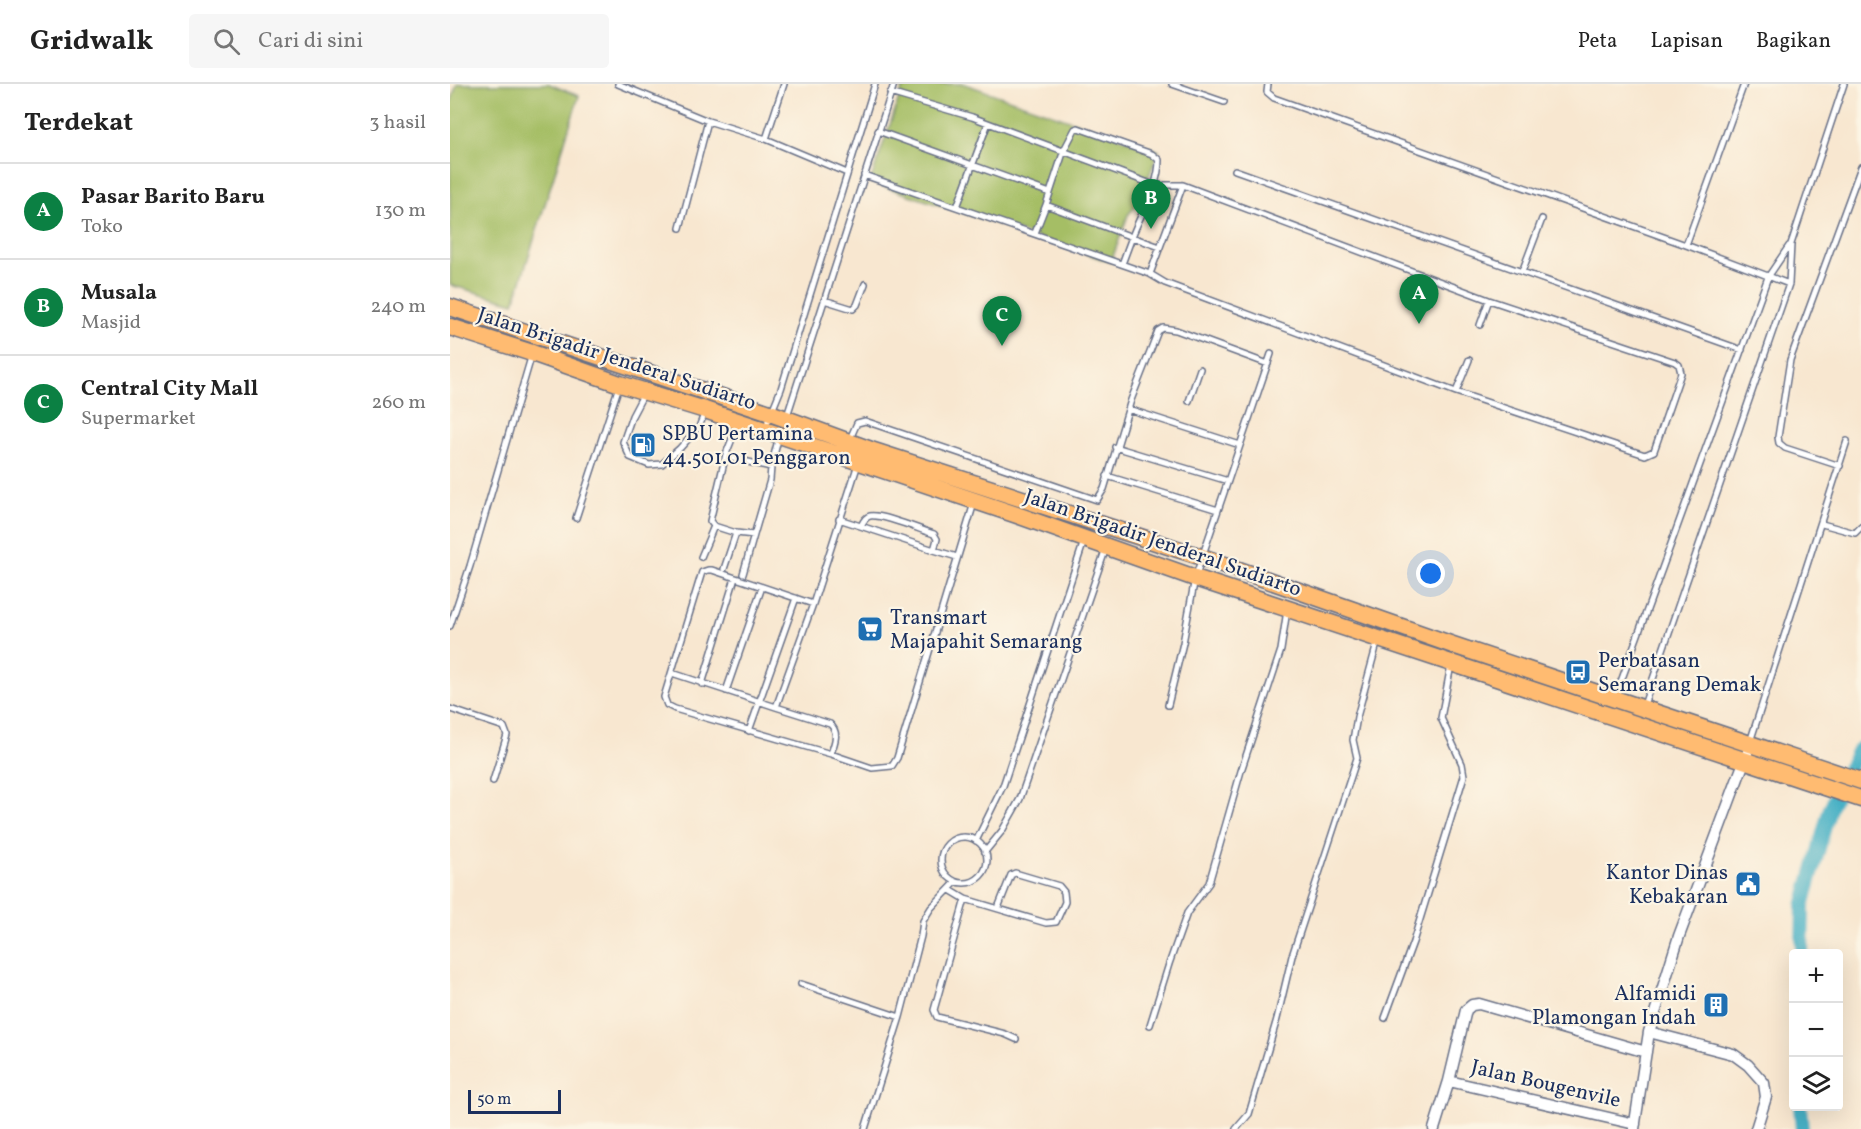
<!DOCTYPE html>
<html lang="id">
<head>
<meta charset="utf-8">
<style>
  body { margin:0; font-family:Vollkorn,serif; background:#f6f6f6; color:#222 }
  .controls { position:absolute; right:18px; bottom:18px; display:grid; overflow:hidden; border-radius:6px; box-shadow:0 6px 24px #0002 }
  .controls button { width:54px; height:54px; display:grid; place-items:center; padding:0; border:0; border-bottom:2px solid #e0e0e0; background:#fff; color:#222; font:30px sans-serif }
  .scale { position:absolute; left:18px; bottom:15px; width:93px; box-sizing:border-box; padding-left:6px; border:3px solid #1b2f5e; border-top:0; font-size:16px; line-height:21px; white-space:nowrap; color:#1b2f5e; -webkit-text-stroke:4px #fcf5e5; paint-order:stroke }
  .you { position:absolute; left:981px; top:490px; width:21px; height:21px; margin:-15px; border:4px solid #fff; border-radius:50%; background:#1a73e8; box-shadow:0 0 0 9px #1a73e833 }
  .badge { display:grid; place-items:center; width:39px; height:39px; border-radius:50%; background:#0b8043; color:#fff; font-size:20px; font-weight:700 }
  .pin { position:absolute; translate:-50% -50px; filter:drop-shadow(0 2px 3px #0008) }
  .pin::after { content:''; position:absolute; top:32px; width:21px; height:18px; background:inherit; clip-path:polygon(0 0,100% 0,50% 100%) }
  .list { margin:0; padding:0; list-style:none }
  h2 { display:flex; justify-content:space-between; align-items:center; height:78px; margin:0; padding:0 24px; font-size:26px }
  h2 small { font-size:20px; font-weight:400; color:#767676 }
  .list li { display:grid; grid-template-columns:39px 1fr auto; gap:18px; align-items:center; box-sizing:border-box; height:96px; padding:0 24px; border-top:2px solid #e0e0e0 }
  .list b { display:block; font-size:22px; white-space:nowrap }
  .list p { margin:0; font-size:20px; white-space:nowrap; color:#767676 }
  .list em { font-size:20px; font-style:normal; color:#767676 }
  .icon { flex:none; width:33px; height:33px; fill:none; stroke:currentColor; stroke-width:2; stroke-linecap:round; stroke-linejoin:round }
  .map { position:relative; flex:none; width:1411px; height:1045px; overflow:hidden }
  header { display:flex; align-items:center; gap:36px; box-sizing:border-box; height:84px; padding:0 30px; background:#fff; border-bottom:2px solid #e0e0e0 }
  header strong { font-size:28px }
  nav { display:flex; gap:33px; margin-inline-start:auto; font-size:21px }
  .search { width:420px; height:54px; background:#f6f6f6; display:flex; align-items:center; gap:15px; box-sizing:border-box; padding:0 21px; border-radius:6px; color:#767676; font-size:22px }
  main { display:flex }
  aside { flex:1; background:#fff }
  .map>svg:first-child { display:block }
  .green { fill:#a5be65; stroke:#607662; stroke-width:1.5 }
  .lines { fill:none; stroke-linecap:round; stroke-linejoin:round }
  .canal { stroke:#47b0c5; stroke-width:14 }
  .service-casing { stroke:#686f86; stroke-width:8 }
  .minor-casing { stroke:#686f86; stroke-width:13 }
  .primary-casing { stroke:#686f86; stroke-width:19 }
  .service { stroke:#fff; stroke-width:5 }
  .minor { stroke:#fff; stroke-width:10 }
  .primary { stroke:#ffbb71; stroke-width:16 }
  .labels { text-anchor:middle; stroke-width:4.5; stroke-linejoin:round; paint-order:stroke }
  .street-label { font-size:21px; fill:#1b2f5e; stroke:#fcf5e5 }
  .poi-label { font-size:21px; fill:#1b2f5e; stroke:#fcf5e5; text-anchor:start }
</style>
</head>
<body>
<header>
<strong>Gridwalk</strong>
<div class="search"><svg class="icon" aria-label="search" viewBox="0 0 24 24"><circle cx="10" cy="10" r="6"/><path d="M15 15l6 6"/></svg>Cari di sini</div>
<nav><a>Peta</a><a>Lapisan</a><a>Bagikan</a></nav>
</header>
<main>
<aside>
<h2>Terdekat<small>3 hasil</small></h2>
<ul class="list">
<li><span class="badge">A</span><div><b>Pasar Barito Baru</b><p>Toko</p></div><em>130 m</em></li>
<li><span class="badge">B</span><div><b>Musala</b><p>Masjid</p></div><em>240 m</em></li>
<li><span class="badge">C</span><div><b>Central City Mall</b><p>Supermarket</p></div><em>260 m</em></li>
</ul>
</aside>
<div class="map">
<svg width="1411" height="1045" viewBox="0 0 1411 1045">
  <rect width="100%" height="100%" fill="#fcf5e5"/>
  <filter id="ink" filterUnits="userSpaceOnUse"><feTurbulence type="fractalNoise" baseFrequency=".0167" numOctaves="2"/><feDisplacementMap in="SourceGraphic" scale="12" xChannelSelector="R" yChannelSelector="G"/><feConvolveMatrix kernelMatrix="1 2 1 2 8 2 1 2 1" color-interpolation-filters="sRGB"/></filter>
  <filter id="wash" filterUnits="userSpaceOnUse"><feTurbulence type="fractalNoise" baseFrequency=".008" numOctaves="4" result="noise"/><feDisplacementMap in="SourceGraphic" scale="24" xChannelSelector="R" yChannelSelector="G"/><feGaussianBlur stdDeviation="1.35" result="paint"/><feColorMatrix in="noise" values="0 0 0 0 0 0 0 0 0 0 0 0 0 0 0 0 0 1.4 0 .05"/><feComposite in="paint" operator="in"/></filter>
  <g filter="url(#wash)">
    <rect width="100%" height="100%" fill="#f8e7d0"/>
    <!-- green -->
    <path class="green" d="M7 0H99L129 12 64 219 0 201V21Z
      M454 0H515L709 67 688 119 678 131 661 178 420 98Z"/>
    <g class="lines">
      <!-- canal -->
      <path class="canal" d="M1352 870 1353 822 1380 724 1406 670 1411 664
        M1350 1022 1352 1045"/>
    </g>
  </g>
  <g filter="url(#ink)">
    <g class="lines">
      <!-- service casing -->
      <g class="service-casing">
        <path id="service" d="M168 0 258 37 316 55 397 89
          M722 0 774 18
          M818 0 817 8 824 14 1236 161 1294 0
          M440 9 522 33 704 101H733L1039 216 1225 278 1229 281 1231 289 1204 367 1195 371 1006 308 715 199 700 190 733 101
          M628 44 702 70 709 76C709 103 691 128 682 153L596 121 614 66 625 45Z
          M428 47 600 109
          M316 55 334 0
          M785 86 1292 266
          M414 91 700 190
          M507 123 538 39
          M230 144 258 37
          M585 149 596 121
          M1236 161 1339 200
          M672 180 682 153 710 163
          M1072 188 1092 135
          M374 216 403 225 407 221 415 200
          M1030 241 1039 216
          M1006 308 1019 276
          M193 311 182 332 173 358 180 373 199 381 212 380 230 364 249 343 255 328
          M739 317 750 285
          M678 325 790 361
          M337 332 444 0
          M288 340 276 370 285 375 321 383 329 352
          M315 344 331 305 425 0
          M399 357 407 339 415 337 647 416 654 405 681 316 708 247 713 244 726 246 818 280
          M665 363 778 397
          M276 370 260 437 264 442 286 449 304 451 320 396 321 383
          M1390 382 1335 364 1329 359 1328 353 1340 276 1411 83
          M657 392 768 426
          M126 434 169 302
          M389 435 484 466 487 455 484 450C471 446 433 430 420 432 415 433 413 438 411 442
          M1372 440 1405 449 1411 443
          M484 466 507 473
          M251 473 264 442
          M274 485 286 449
          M293 490 304 451
          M363 520 262 486H258L252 488 214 613 217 621 225 625 381 670 422 684 442 682 447 674 524 419
          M0 542 20 482 82 270
          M222 589 326 623
          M252 600 285 494
          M276 607 312 503
          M1165 614 1318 193 1339 162
          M718 621 733 559 745 494 821 270
          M1194 621 1339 200 1341 160 1394 0
          M0 625 54 643 57 651 43 697
          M299 647 346 514
          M1300 658 1397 357
          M381 670C384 659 390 649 380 640L326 623 363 520 408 380
          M491 776a23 23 0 1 1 46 0a23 23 0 1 1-46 0Z
          M526 757 553 702 634 457
          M535 768 552 747 570 715 656 464
          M500 806 515 815 484 926 487 933 555 950 566 955
          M515 815 596 839 606 838 615 818 614 808 609 802 565 789 561 791 548 824
          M351 900 450 933
          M935 934 963 858 1014 692 1012 680 991 634 1001 581
          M700 941 719 880 737 829 759 799 791 687 831 566 837 526
          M415 1045 450 933 471 852 473 837 481 824 506 798
          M786 1045 799 1030 827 935 842 872 907 674 903 656 907 633 928 556"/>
      </g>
      <!-- minor casing -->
      <g class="minor-casing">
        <path id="minor" d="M1199 948 1283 970 1298 981 1314 999 1316 1013 1306 1045
          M999 997 1185 1040
          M984 1045 999 997 1016 926 1022 921 1029 920 1196 968
          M1184 1045 1199 948 1229 852 1297 670"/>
      </g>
      <!-- primary casing -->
      <g class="primary-casing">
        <path id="primary" d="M0 223 320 329 421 366 752 473 1003 561 1411 697
          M0 243 82 269 170 300 255 326 567 431 745 494 1411 715"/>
      </g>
      <!-- service -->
      <use href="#service" class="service"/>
      <!-- minor -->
      <use href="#minor" class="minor"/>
      <!-- primary -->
      <use href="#primary" class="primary"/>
    </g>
  </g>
  <!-- icons -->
  <defs>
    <g id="fuel-square" transform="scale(1.35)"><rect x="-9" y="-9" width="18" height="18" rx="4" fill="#1f6fb2" stroke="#fcf5e5"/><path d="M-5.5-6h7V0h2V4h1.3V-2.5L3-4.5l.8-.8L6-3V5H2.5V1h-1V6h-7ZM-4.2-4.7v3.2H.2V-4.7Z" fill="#fff"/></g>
    <g id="supermarket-square" transform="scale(1.35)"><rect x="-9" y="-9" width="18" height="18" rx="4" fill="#1f6fb2" stroke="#fcf5e5"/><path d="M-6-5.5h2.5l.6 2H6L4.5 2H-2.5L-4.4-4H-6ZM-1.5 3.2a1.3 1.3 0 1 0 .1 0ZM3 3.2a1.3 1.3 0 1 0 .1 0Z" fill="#fff"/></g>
    <g id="bus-square" transform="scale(1.35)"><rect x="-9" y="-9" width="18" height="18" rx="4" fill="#1f6fb2" stroke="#fcf5e5"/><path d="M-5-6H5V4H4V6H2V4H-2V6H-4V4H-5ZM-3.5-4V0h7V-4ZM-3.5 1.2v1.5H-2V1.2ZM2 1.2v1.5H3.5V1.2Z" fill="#fff"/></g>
    <g id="civic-square" transform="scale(1.35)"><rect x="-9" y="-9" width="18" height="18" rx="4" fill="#1f6fb2" stroke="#fcf5e5"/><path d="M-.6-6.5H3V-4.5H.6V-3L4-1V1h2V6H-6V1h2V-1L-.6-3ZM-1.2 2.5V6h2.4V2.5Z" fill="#fff"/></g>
    <g id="building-square" transform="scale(1.35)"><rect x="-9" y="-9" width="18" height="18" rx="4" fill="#1f6fb2" stroke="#fcf5e5"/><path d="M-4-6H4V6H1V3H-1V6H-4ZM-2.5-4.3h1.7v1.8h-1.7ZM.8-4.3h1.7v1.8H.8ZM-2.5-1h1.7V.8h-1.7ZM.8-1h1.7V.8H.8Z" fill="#fff"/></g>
  </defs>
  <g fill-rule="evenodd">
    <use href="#fuel-square" x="193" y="361"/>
    <use href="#supermarket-square" x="420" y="545"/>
    <use href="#bus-square" x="1128" y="588"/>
    <use href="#civic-square" x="1298" y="800"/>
    <use href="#building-square" x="1266" y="921"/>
  </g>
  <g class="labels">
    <!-- street labels -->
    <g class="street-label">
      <text transform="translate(167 274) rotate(18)" y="7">Jalan Brigadir Jenderal Sudiarto</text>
      <text transform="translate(713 458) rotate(19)" y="7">Jalan Brigadir Jenderal Sudiarto</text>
      <text transform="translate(1096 999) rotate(13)" y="7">Jalan Bougenvile</text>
    </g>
    <!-- poi labels -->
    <g class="poi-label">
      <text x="212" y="356">SPBU Pertamina<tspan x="212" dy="24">44.501.01 Penggaron</tspan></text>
      <text x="440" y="540">Transmart<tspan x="440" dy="24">Majapahit Semarang</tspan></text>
      <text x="1148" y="583">Perbatasan<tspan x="1148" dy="24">Semarang Demak</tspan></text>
      <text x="1278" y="795" text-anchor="end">Kantor Dinas<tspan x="1278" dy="24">Kebakaran</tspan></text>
      <text x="1246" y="916" text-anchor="end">Alfamidi<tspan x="1246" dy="24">Plamongan Indah</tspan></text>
    </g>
  </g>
</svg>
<div class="controls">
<button>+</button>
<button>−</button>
<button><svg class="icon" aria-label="layers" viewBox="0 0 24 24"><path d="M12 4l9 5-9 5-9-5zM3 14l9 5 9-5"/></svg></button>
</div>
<div class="scale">50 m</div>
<div class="you"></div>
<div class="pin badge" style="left:969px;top:240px">A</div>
<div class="pin badge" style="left:701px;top:145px">B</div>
<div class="pin badge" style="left:552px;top:262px">C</div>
</div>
</main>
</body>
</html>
